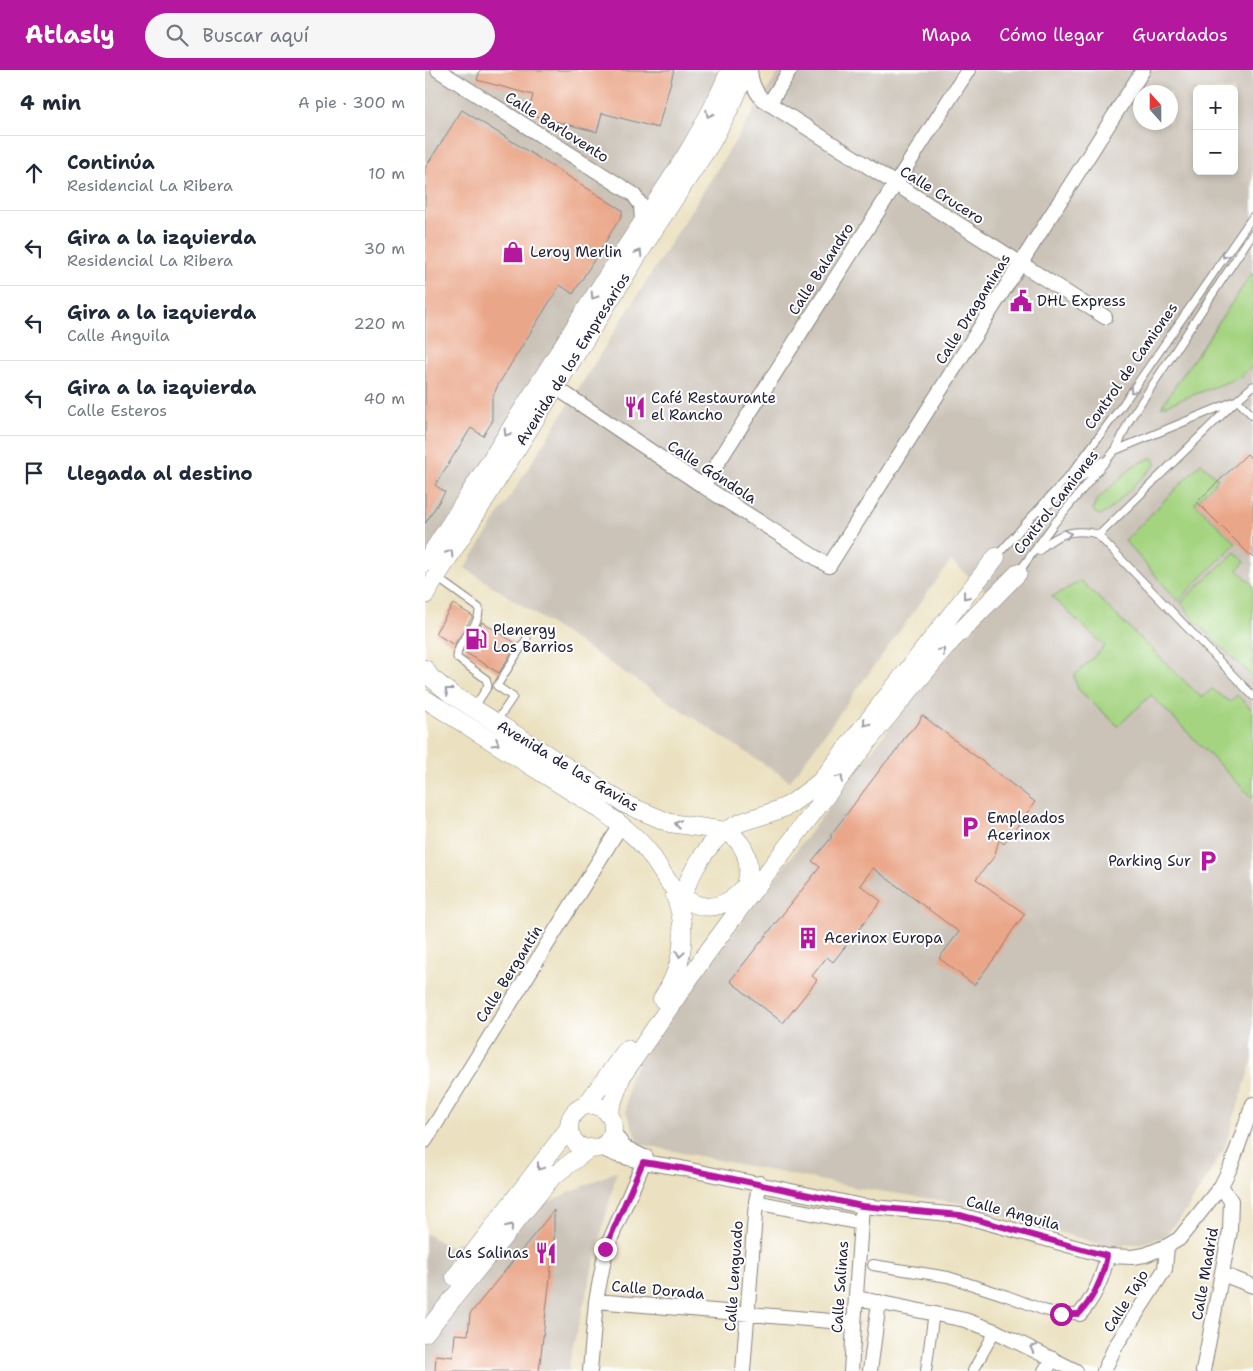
<!DOCTYPE html>
<html lang="es">
<head>
<meta charset="utf-8">
<style>
  body { margin:0; font-family:"Shantell Sans",sans-serif; background:#f6f6f7; color:#1f2937 }
  .controls { position:absolute; right:15px; top:15px; display:grid; overflow:hidden; border-radius:8px; box-shadow:0 2px 8px #0003 }
  .controls button { width:45px; height:45px; display:grid; place-items:center; padding:0; border:0; border-bottom:1px solid #e0e1e3; background:#fff; color:#1f2937; font:25px sans-serif }
  .compass { position:absolute; left:708px; top:15px; width:45px; height:45px; border-radius:50%; background:#fff; box-shadow:0 2px 8px #0003; rotate:339deg }
  .stop { position:absolute; width:15px; height:15px; margin:-11px; border:4px solid #b5179e; border-radius:50%; background:#fff }
  .stop.end { background:#b5179e; border-color:#fff; box-shadow:0 1px 5px #0008 }
  .list { margin:0; padding:0; list-style:none }
  h2 { display:flex; justify-content:space-between; align-items:center; height:65px; margin:0; padding:0 20px; font-size:21px }
  h2 small { font-size:16px; font-weight:400; color:#747a83 }
  .list li { display:grid; grid-template-columns:32px 1fr auto; gap:15px; align-items:center; box-sizing:border-box; height:75px; padding:0 20px; border-top:1px solid #e0e1e3 }
  .list b { display:block; font-size:19px; white-space:nowrap }
  .list p { margin:0; font-size:16px; white-space:nowrap; color:#747a83 }
  .list em { font-size:16px; font-style:normal; color:#747a83 }
  .icon { flex:none; width:28px; height:28px; fill:none; stroke:currentColor; stroke-width:2; stroke-linecap:round; stroke-linejoin:round }
  .map { position:relative; flex:none; width:828px; height:1301px; overflow:hidden }
  header { display:flex; align-items:center; gap:30px; box-sizing:border-box; height:70px; padding:0 25px; background:#b5179e; color:#fff }
  header strong { font-size:24px }
  nav { display:flex; gap:28px; margin-inline-start:auto; font-size:18px }
  .search { width:350px; height:45px; background:#f6f6f7; display:flex; align-items:center; gap:12px; box-sizing:border-box; padding:0 18px; border-radius:28px; color:#747a83; font-size:19px }
  main { display:flex }
  aside { flex:1; background:#fff }
  .map>svg:first-child { display:block }
  .industrial { fill:#cbc3b8; fill-rule:evenodd }
  .green { fill:#a5d481; stroke:#647b5e }
  .building { fill:#eaa688 }
  .lines { fill:none; stroke-linecap:round; stroke-linejoin:round }
  .service-casing { stroke:#86827e; stroke-width:9 }
  .pedestrian-casing { stroke:#86827e; stroke-width:12 }
  .minor-casing { stroke:#86827e; stroke-width:16 }
  .tertiary-casing { stroke:#86827e; stroke-width:19 }
  .service { stroke:#fff; stroke-width:7 }
  .pedestrian { stroke:#fff; stroke-width:10 }
  .minor { stroke:#fff; stroke-width:14 }
  .tertiary { stroke:#fff; stroke-width:18 }
  .oneway { stroke:#9c9ca7 }
  .route { stroke:#b5179e; stroke-width:6 }
  .labels { text-anchor:middle; stroke-width:4; stroke-linejoin:round; paint-order:stroke }
  .street-label { font-size:15px; fill:#22223b; stroke:#fff }
  .poi-label { font-size:15px; fill:#22223b; stroke:#fff; text-anchor:start }
</style>
</head>
<body>
<header>
<strong>Atlasly</strong>
<div class="search"><svg class="icon" aria-label="search" viewBox="0 0 24 24"><circle cx="10" cy="10" r="6"/><path d="M15 15l6 6"/></svg>Buscar aquí</div>
<nav><a>Mapa</a><a>Cómo llegar</a><a>Guardados</a></nav>
</header>
<main>
<aside>
<h2>4 min<small>A pie · 300 m</small></h2>
<ul class="list">
<li><svg class="icon" aria-label="ahead" viewBox="0 0 24 24"><path d="M12 20V5M6 11l6-6 6 6"/></svg><div><b>Continúa</b><p>Residencial La Ribera</p></div><em>10 m</em></li>
<li><svg class="icon" aria-label="left" viewBox="0 0 24 24"><path d="M17 20v-9H6M10 6l-5 5 5 5"/></svg><div><b>Gira a la izquierda</b><p>Residencial La Ribera</p></div><em>30 m</em></li>
<li><svg class="icon" aria-label="left" viewBox="0 0 24 24"><path d="M17 20v-9H6M10 6l-5 5 5 5"/></svg><div><b>Gira a la izquierda</b><p>Calle Anguila</p></div><em>220 m</em></li>
<li><svg class="icon" aria-label="left" viewBox="0 0 24 24"><path d="M17 20v-9H6M10 6l-5 5 5 5"/></svg><div><b>Gira a la izquierda</b><p>Calle Esteros</p></div><em>40 m</em></li>
<li><svg class="icon" aria-label="arrive" viewBox="0 0 24 24"><path d="M6 21V4h12l-3 4 3 4H6"/></svg><div><b>Llegada al destino</b></div></li>
</ul>
</aside>
<div class="map">
<svg width="828" height="1301" viewBox="0 0 828 1301">
  <rect width="100%" height="100%" fill="#fff"/>
  <filter id="ink" filterUnits="userSpaceOnUse"><feTurbulence type="fractalNoise" baseFrequency=".02" numOctaves="2"/><feDisplacementMap in="SourceGraphic" scale="10" xChannelSelector="R" yChannelSelector="G"/><feConvolveMatrix kernelMatrix="1 2 1 2 8 2 1 2 1" color-interpolation-filters="sRGB"/></filter>
  <filter id="wash" filterUnits="userSpaceOnUse"><feTurbulence type="fractalNoise" baseFrequency=".0096" numOctaves="4" result="noise"/><feDisplacementMap in="SourceGraphic" scale="20" xChannelSelector="R" yChannelSelector="G"/><feGaussianBlur stdDeviation="1.12" result="paint"/><feColorMatrix in="noise" values="0 0 0 0 0 0 0 0 0 0 0 0 0 0 0 0 0 1.4 0 .05"/><feComposite in="paint" operator="in"/></filter>
  <g filter="url(#wash)">
    <rect width="100%" height="100%" fill="#ebe1c0"/>
    <!-- industrial -->
    <path class="industrial" d="M0 0H305L0 493Z
      M355 0H828V988L799 1080 761 1141 739 1167 712 1174 681 1176 535 1133 433 1118 214 1074 201 1042 204 1007 240 953 488 627 570 529 526 491 365 711 40 498ZM772 19H809V101H772ZM716 22H746V52H716Z
      M192 1101 145 1289 144 1301H0V1163L24 1177Z"/>
    <!-- green -->
    <path class="green" d="M828 202V295L816 307 736 337Z
      M726 388 729 389 730 395 683 441 675 445 670 443 668 439 671 431 708 396Z
      M776 393 793 409 770 433 811 473 753 531 700 471Z
      M810 482 820 491 813 500 828 515V608L768 549 756 532Z
      M656 511 777 628 787 619 805 632 812 625 828 641V729L726 625 693 656 653 619 649 606 680 576 627 527Z"/>
    <g id="blocks">
      <!-- building -->
      <path class="building" d="M55 0H249L233 58 177 43 172 62 103 44 108 25 52 10Z
        M37 40 197 140V145L148 224 135 215 73 315 67 328V352L58 366 46 358 10 415 20 422 0 454V98Z
        M822 384 828 390V488L772 432Z
        M28 534 48 546 29 575 10 563Z
        M57 552 92 574 74 603 38 581Z
        M497 645 610 732 579 774 574 770 569 787 551 809 600 844 587 861 575 881 549 915 514 888 534 862 448 798 435 815 456 831 408 892 402 887 387 906 392 910 358 953 305 911 395 797 387 791 407 767 405 766 460 693 472 680 482 664 493 654Z
        M129 1140V1173L114 1301H10L11 1285 28 1287 30 1264 43 1265 45 1244Z"/>
    </g>
  </g>
  <g filter="url(#ink)">
    <use href="#blocks" fill-opacity="0" stroke="#86827e" stroke-width="1"/>
    <g class="lines">
      <!-- service casing -->
      <g class="service-casing">
        <path id="service" d="M689 381 812 330 828 316
          M616 441 677 391
          M599 455 649 400 698 334 828 146
          M673 466 812 330 828 346
          M614 481C630 464 649 458 672 464L828 626
          M571 487 602 452
          M593 503 628 455 691 379 705 349 828 163
          M11 507 54 538C56 558 31 569 32 588L61 609 63 616 49 638
          M71 652 88 627 72 616 102 568"/>
      </g>
      <!-- pedestrian casing -->
      <g class="pedestrian-casing">
        <path id="pedestrian" d="M448 1195 523 1207 582 1226 619 1240 636 1244H655
          M501 1301 509 1242
          M548 1301 570 1261"/>
      </g>
      <!-- minor casing -->
      <g class="minor-casing">
        <path id="minor" d="M13 0 208 124 216 135 217 152
          M325 0C326 12 329 20 337 29L680 247
          M344 34 365 0
          M130 317 278 416 404 496 718 0
          M278 416 543 0
          M187 1060 199 1077 217 1086
          M0 1071 196 755
          M173 1077 192 1085 218 1092 256 1098 437 1136 535 1145 682 1186 707 1187 720 1185 742 1176 754 1169 766 1154 796 1116 806 1096 828 1034
          M331 1132 436 1153
          M797 1204 828 1216
          M432 1228 540 1250 570 1261 651 1301
          M171 1231 429 1253
          M655 1244C669 1228 678 1207 682 1186
          M165 1301 171 1231 181 1179 221 1087
          M318 1301 331 1132 335 1113
          M426 1301 437 1136
          M445 1301 454 1232
          M620 1301 628 1289
          M679 1301 690 1277 740 1199 742 1176
          M778 1301 805 1161 806 1131 796 1116"/>
      </g>
      <!-- tertiary casing -->
      <g class="tertiary-casing">
        <path id="tertiary" d="M0 493C62 398 121 301 183 205 225 139 275 73 305 0
          M0 525 230 158 286 73 309 30 322 0
          M0 599 5 607 26 624 200 734 245 753 301 761C326 776 329 804 315 828
          M0 629 176 740C192 752 209 764 222 780 231 791 237 804 246 815 269 843 296 844 320 817
          M254 836C264 804 284 765 317 752 333 746 349 743 364 735 375 728 385 719 395 712L571 487
          M237 929C258 898 264 860 250 826
          M161 1035 202 979
          M144 1057a22 22 0 1 1 44 0a22 22 0 1 1-44 0Z
          M183 1044 197 1006 279 887 321 830 454 657 526 571 593 503
          M30 1207 144 1058
          M0 1263 127 1107 165 1078"/>
      </g>
      <!-- service -->
      <use href="#service" class="service"/>
      <!-- pedestrian -->
      <use href="#pedestrian" class="pedestrian"/>
      <!-- minor -->
      <use href="#minor" class="minor"/>
      <!-- tertiary -->
      <use href="#tertiary" class="tertiary"/>
    </g>
    <!-- one-way arrows -->
    <defs><path id="oneway-chevron" d="M-2-3.5L2.5 0L-2 3.5" fill="none" stroke-width="1.6" stroke-linecap="round" stroke-linejoin="round" transform="scale(1.25)"/></defs>
    <g class="oneway">
      <use href="#oneway-chevron" transform="translate(284 44) rotate(117)"/>
      <use href="#oneway-chevron" transform="translate(214 183) rotate(-58)"/>
      <use href="#oneway-chevron" transform="translate(800 185) rotate(124)"/>
      <use href="#oneway-chevron" transform="translate(169 226) rotate(123)"/>
      <use href="#oneway-chevron" transform="translate(708 320) rotate(124)"/>
      <use href="#oneway-chevron" transform="translate(82 363) rotate(122)"/>
      <use href="#oneway-chevron" transform="translate(643 464) rotate(-12)"/>
      <use href="#oneway-chevron" transform="translate(25 483) rotate(-58)"/>
      <use href="#oneway-chevron" transform="translate(541 526) rotate(128)"/>
      <use href="#oneway-chevron" transform="translate(517 581) rotate(-50)"/>
      <use href="#oneway-chevron" transform="translate(23 621) rotate(-143)"/>
      <use href="#oneway-chevron" transform="translate(441 653) rotate(128)"/>
      <use href="#oneway-chevron" transform="translate(71 673) rotate(32)"/>
      <use href="#oneway-chevron" transform="translate(415 708) rotate(-53)"/>
      <use href="#oneway-chevron" transform="translate(253 754) rotate(-170)"/>
      <use href="#oneway-chevron" transform="translate(255 884) rotate(100)"/>
      <use href="#oneway-chevron" transform="translate(115 1097) rotate(127)"/>
      <use href="#oneway-chevron" transform="translate(85 1157) rotate(-51)"/>
      <use href="#oneway-chevron" transform="translate(608 1278) rotate(-154)"/>
    </g>
  </g>
  <g class="lines" filter="url(#ink)">
    <!-- route -->
    <path class="route" d="M180 1179 218 1092 256 1098 437 1136 535 1145 682 1186C678 1207 669 1228 654 1244H636"/>
  </g>
  <!-- icons -->
  <defs>
    <g id="shop-bare" transform="scale(1.725)"><path d="M-5-2.5h2.3a2.7 3.5 0 0 1 5.4 0H5L5.5 6h-11ZM-1.5-2.5h3a1.5 2.3 0 0 0-3 0Z" fill="#b5179e" stroke="#fff" stroke-width="2.5" paint-order="stroke"/></g>
    <g id="civic-bare" transform="scale(1.725)"><path d="M-.6-6.5H3V-4.5H.6V-3L4-1V1h2V6H-6V1h2V-1L-.6-3ZM-1.2 2.5V6h2.4V2.5Z" fill="#b5179e" stroke="#fff" stroke-width="2.5" paint-order="stroke"/></g>
    <g id="restaurant-bare" transform="scale(1.725)"><path d="M-5-6h1v4h1v-4h1v4h1v-4h1v5L-1.5 .5V6h-2V.5L-5-1ZM5-6V6H3V1.5H1.5Q1.5-4 5-6Z" fill="#b5179e" stroke="#fff" stroke-width="2.5" paint-order="stroke"/></g>
    <g id="fuel-bare" transform="scale(1.725)"><path d="M-5.5-6h7V0h2V4h1.3V-2.5L3-4.5l.8-.8L6-3V5H2.5V1h-1V6h-7ZM-4.2-4.7v3.2H.2V-4.7Z" fill="#b5179e" stroke="#fff" stroke-width="2.5" paint-order="stroke"/></g>
    <g id="parking-bare" transform="scale(1.725)"><path d="M-3.5-5.5H1a3.5 3.5 0 0 1 0 7H-1V5.5H-3.5ZM-1-3.4V-.6H.8a1.4 1.4 0 0 0 0-2.8Z" fill="#b5179e" stroke="#fff" stroke-width="2.5" paint-order="stroke"/></g>
    <g id="building-bare" transform="scale(1.725)"><path d="M-4-6H4V6H1V3H-1V6H-4ZM-2.5-4.3h1.7v1.8h-1.7ZM.8-4.3h1.7v1.8H.8ZM-2.5-1h1.7V.8h-1.7ZM.8-1h1.7V.8H.8Z" fill="#b5179e" stroke="#fff" stroke-width="2.5" paint-order="stroke"/></g>
  </defs>
  <g fill-rule="evenodd">
    <use href="#shop-bare" x="88" y="182"/>
    <use href="#civic-bare" x="596" y="231"/>
    <use href="#restaurant-bare" x="210" y="337"/>
    <use href="#fuel-bare" x="51" y="569"/>
    <use href="#parking-bare" x="545" y="757"/>
    <use href="#parking-bare" x="783" y="791"/>
    <use href="#building-bare" x="383" y="868"/>
    <use href="#restaurant-bare" x="121" y="1183"/>
  </g>
  <g class="labels">
    <!-- street labels -->
    <g class="street-label">
      <text transform="translate(132 57) rotate(32)" y="5">Calle Barlovento</text>
      <text transform="translate(517 125) rotate(32)" y="5">Calle Crucero</text>
      <text transform="translate(396 199) rotate(-57)" y="5">Calle Balandro</text>
      <text transform="translate(548 239) rotate(-58)" y="5">Calle Dragaminas</text>
      <text transform="translate(148 289) rotate(-58)" y="5">Avenida de los Empresarios</text>
      <text transform="translate(706 296) rotate(-55)" y="5">Control de Camiones</text>
      <text transform="translate(287 402) rotate(33)" y="5">Calle Góndola</text>
      <text transform="translate(631 432) rotate(-52)" y="5">Control Camiones</text>
      <text transform="translate(143 696) rotate(31)" y="5">Avenida de las Gavias</text>
      <text transform="translate(84 904) rotate(-58)" y="5">Calle Bergantín</text>
      <text transform="translate(588 1143) rotate(15)" y="5">Calle Anguila</text>
      <text transform="translate(780 1204) rotate(-80)" y="5">Calle Madrid</text>
      <text transform="translate(309 1206) rotate(-86)" y="5">Calle Lenguado</text>
      <text transform="translate(415 1217) rotate(-86)" y="5">Calle Salinas</text>
      <text transform="translate(233 1220) rotate(5)" y="5">Calle Dorada</text>
      <text transform="translate(701 1231) rotate(-58)" y="5">Calle Tajo</text>
    </g>
    <!-- poi labels -->
    <g class="poi-label">
      <text x="105" y="187">Leroy Merlin</text>
      <text x="612" y="236">DHL Express</text>
      <text x="226" y="333">Café Restaurante<tspan x="226" dy="17">el Rancho</tspan></text>
      <text x="68" y="565">Plenergy<tspan x="68" dy="17">Los Barrios</tspan></text>
      <text x="562" y="753">Empleados<tspan x="562" dy="17">Acerinox</tspan></text>
      <text x="766" y="796" text-anchor="end">Parking Sur</text>
      <text x="399" y="873">Acerinox Europa</text>
      <text x="104" y="1188" text-anchor="end">Las Salinas</text>
    </g>
  </g>
</svg>
<div class="controls">
<button>+</button>
<button>−</button>
</div>
<svg class="compass" viewBox="-18 -18 36 36"><path d="M0-13l5 13h-10z" fill="#e53935"/><path d="M0 13l5-13h-10z" fill="#747a83"/></svg>
<div class="stop" style="left:636px;top:1244px"></div>
<div class="stop end" style="left:180px;top:1179px"></div>
</div>
</main>
</body>
</html>
